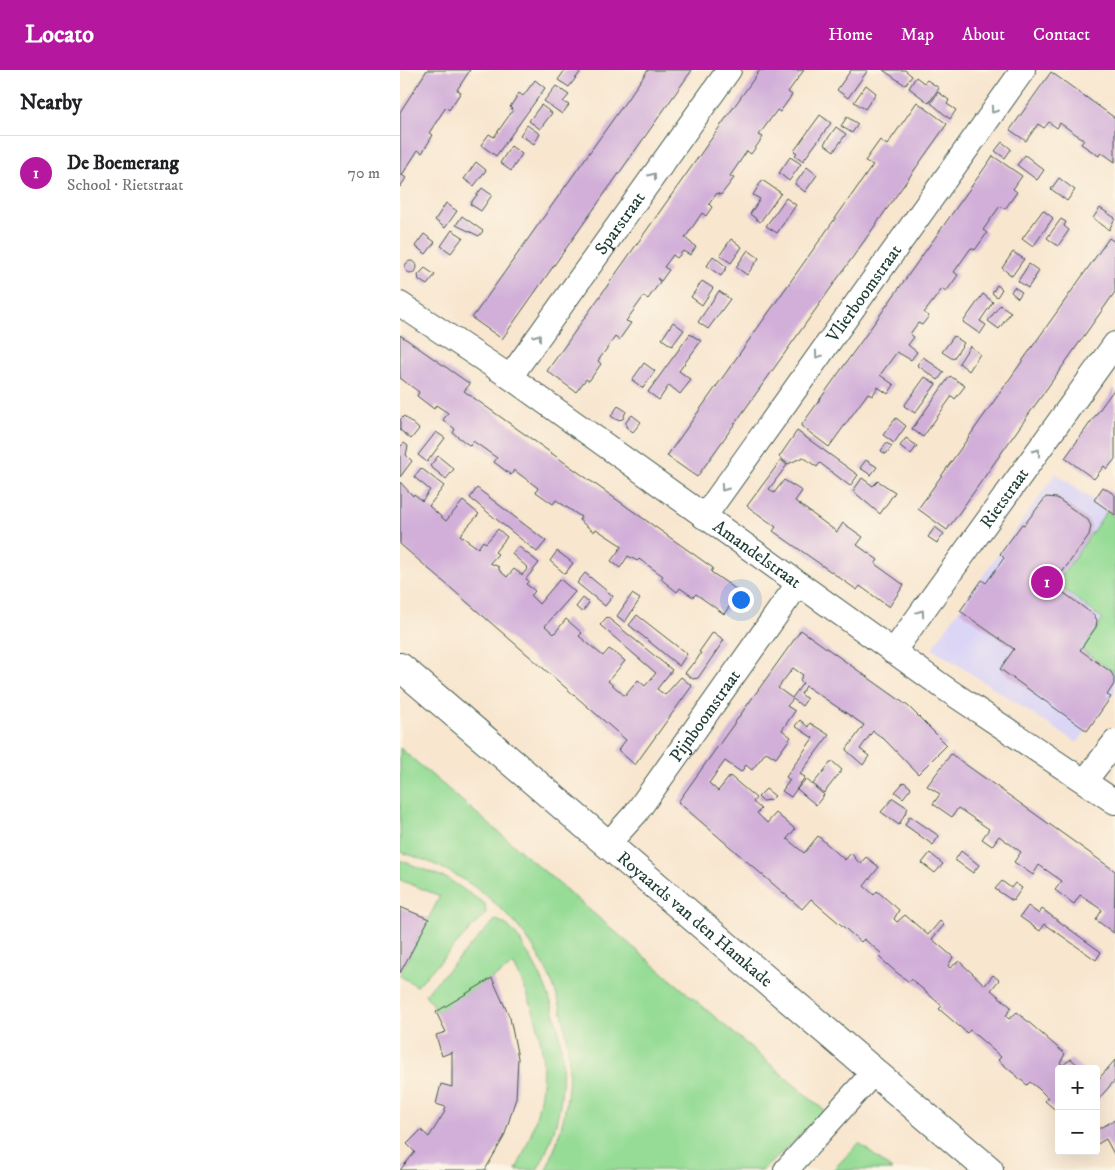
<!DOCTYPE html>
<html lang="en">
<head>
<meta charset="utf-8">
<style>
  body { margin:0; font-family:"IM FELL DW Pica",serif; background:#f6f6f6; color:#202124 }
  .controls { position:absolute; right:15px; bottom:15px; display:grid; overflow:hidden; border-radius:5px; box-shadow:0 5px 20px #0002 }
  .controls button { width:45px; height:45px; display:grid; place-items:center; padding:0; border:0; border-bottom:1px solid #e0e0e0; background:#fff; color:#202124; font:25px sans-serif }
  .you { position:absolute; left:340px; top:529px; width:18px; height:18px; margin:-12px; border:4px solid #fff; border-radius:50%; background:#1a73e8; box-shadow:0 0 0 8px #1a73e833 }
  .badge { display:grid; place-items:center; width:32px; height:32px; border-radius:50%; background:#b5179e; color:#fff; font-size:16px; font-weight:700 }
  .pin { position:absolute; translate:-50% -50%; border:2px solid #fff; box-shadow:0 1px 5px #0006 }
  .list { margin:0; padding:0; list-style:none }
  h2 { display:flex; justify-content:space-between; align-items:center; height:65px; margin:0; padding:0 20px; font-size:21px }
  h2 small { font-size:16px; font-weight:400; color:#757577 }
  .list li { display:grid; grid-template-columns:32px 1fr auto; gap:15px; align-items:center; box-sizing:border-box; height:75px; padding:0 20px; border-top:1px solid #e0e0e0 }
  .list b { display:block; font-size:19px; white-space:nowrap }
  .list p { margin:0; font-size:16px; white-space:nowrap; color:#757577 }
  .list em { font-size:16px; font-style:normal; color:#757577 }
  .map { position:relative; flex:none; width:715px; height:1100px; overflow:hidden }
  header { display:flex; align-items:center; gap:30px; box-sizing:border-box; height:70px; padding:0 25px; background:#b5179e; color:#fff }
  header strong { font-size:24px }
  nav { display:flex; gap:28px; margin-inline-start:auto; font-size:18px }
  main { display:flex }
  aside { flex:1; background:#fff }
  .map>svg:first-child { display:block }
  .built { fill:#dcd6f6 }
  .green { fill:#96dc96; stroke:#5a8c65 }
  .building { fill:#d1afd9; fill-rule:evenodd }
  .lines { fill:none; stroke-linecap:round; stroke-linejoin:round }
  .street-casing { stroke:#40564b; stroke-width:26 }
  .secondary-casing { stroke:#40564b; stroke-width:30 }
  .street { stroke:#fff; stroke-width:24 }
  .secondary { stroke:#fff; stroke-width:28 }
  .oneway { stroke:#8f9e9a }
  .labels { text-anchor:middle; stroke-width:4.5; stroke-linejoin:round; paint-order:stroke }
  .street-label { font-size:18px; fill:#1f3d34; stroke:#fcf5e5 }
</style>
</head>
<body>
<header>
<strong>Locato</strong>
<nav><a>Home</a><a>Map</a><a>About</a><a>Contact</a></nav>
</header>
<main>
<aside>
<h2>Nearby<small></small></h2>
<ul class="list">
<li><span class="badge">1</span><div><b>De Boemerang</b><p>School · Rietstraat</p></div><em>70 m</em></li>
</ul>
</aside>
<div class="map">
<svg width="715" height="1100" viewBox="0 0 715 1100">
  <rect width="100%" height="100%" fill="#fcf5e5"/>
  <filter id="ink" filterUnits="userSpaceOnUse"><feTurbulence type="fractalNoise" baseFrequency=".02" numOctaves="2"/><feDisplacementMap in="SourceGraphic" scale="10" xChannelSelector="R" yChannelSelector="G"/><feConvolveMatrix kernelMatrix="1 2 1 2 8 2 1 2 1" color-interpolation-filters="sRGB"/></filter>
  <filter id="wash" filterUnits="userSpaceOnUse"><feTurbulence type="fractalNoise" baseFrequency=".0096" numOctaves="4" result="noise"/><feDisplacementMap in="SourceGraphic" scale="20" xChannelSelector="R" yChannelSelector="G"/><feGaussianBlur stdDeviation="1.12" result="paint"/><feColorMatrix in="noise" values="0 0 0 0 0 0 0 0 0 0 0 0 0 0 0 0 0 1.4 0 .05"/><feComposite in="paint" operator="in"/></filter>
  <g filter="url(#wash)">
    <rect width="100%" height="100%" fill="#f8e6cf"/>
    <!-- built -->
    <path class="built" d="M656 403 715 447V622L677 673 532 578Z"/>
    <!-- green -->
    <path class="green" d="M707 441 715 447V603L682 580 703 549 656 514Z
      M0 678 425 1041 363 1100H146C207 967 142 822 0 782Z
      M0 790 48 809 85 834 86 843 17 916 0 906V904L40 826 0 810Z
      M95 850C111 853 120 870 128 884 169 949 175 1033 137 1100H116C152 1024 152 970 114 895L37 942 25 924Z
      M459 1073 492 1100H433Z"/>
    <g id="blocks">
      <!-- building -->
      <path class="building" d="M27 0H70L57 20 61 22 49 40 46 37 29 63 33 65 22 83 18 80 2 105 6 108 0 117V42Z
        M165 0 181 1 169 17 158 10Z
        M248 0H292L102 269 72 248Z
        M360 0H404L388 22 392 25 380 42 377 40 359 65 363 67 351 84 347 81 330 106 334 108 321 125 317 123 309 134 312 137 306 146 302 143 285 168 296 177 290 185 283 181 277 188 273 185 264 197 269 200 261 211 257 208 260 212 248 229 244 226 226 251 231 253 219 270 215 267 198 291 201 294 189 311 186 309 176 322 147 301Z
        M451 0H468L448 28 437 20Z
        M483 0H505L512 6 505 15Z
        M651 2 715 48V92L701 82 699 86 681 74 684 70 660 53 657 58 649 52 644 58 638 54 626 71 610 60Z
        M516 7 524 13 527 10 539 18 529 33 509 18Z
        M135 10 145 18 96 86 81 75 89 64 94 67 113 40 110 37 119 23 123 26Z
        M466 15 476 23 465 39 454 32Z
        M156 16 169 25 163 32 169 35 162 44 144 31Z
        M538 22 549 30 547 34 556 40 550 49 531 33Z
        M517 32 547 54 297 407 267 386 473 95 465 91 480 70 487 75Z
        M141 35 152 43 140 59 129 51Z
        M420 45 431 53 403 91 395 85 397 83 394 81Z
        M447 47 458 54 452 63 441 56Z
        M127 55 140 64 134 74 120 65Z
        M436 57 446 64 434 81 424 74Z
        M602 72 611 79 605 88 595 81Z
        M111 76 122 84 111 101 100 93Z
        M625 85 644 100 637 110 617 95Z
        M593 86 622 106 613 119 617 122 605 139 600 136 583 160 587 163 575 180 571 178 554 202 558 205 546 222 542 219 524 243 529 246 522 255 518 253 510 264 514 267 508 275 517 282 511 290 497 282 480 305 494 315 488 324 478 317 472 326 468 323 429 377 401 356Z
        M390 87 401 94 389 111 379 103Z
        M76 92 86 100 74 116 64 109Z
        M407 97 417 105 405 122 395 114Z
        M659 108 675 120 667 131 651 119Z
        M362 110 381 123 360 152 350 144 360 129 353 125Z
        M82 118 92 125 81 141 70 134Z
        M386 128 396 135 377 163 366 156Z
        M46 133 57 141 45 158 35 150Z
        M700 138 715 148 709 160 693 148Z
        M643 140 653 148 633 177 622 169Z
        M62 146 83 161 79 166 56 155Z
        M661 149 666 152 664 156 669 160 658 176 647 168Z
        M52 160 63 167 51 183 41 176Z
        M24 164 35 172 26 184 15 176Z
        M709 168 715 172V222L547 460 518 439Z
        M331 169 342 177 331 193 320 185Z
        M348 180 359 188 347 205 336 197Z
        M613 182 624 189 612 206 602 198Z
        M313 186 327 197 321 206 307 196Z
        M5 197a6 6 0 1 1 12 0a6 6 0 1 1-12 0Z
        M629 194 639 201 628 218 618 211Z
        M25 198 35 205 27 215 19 210 18 205Z
        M302 211 313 218 302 235 291 227Z
        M597 215 602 219 597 227 592 223Z
        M614 217 622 222 618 228 611 222Z
        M319 221 330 229 308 259 298 252Z
        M583 224 593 232 580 251 586 255 580 264 563 252Z
        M600 235 611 242 599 259 588 251Z
        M273 252 284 260 272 276 262 269Z
        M290 264 301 271 279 301 291 310 280 324 269 315 259 330 248 322Z
        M0 265 70 314 64 321 313 498 311 502 340 522 324 544 296 524 293 527 280 518 277 522 261 509 263 506 239 489 237 491 228 486 220 498 211 491 222 476 196 459 194 462 179 450 181 447 156 430 153 434 136 422 138 418 114 400 111 405 94 392 97 388 73 371 70 376 53 363 55 359 43 350 48 343 36 335 34 339 17 326 19 322 0 308Z
        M554 266 564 273 553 289 542 282Z
        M570 276 580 284 569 301 559 293Z
        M523 287 544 302 538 310 517 295Z
        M244 293 255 301 243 318 232 310Z
        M550 306 565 316 555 329 552 326 523 367 512 359Z
        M525 307 536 314 515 343 504 336Z
        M715 318V389L707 399 704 396 694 409 665 388Z
        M218 336 226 341 223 349 217 350 211 346Z
        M232 345 241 352 233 362 226 357V352Z
        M4 346 19 359 11 369 0 360V350Z
        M496 348 506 356 494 373 483 365Z
        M397 361 458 405 450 416 420 393 417 397 403 387 388 394 379 387Z
        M36 362 45 368 27 392 18 385Z
        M506 368 517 376 511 384 500 376Z
        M4 373 8 376 6 385 12 391 0 407V377Z
        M486 373 492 376 486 384 481 381Z
        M38 386 54 399 46 409 30 396Z
        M381 390 387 395 369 419 374 423 384 410 402 421 395 431 437 462 443 453 463 467 457 475 478 490 475 494 504 515 489 537 460 516 457 520 373 461 376 457 347 436Z
        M466 390 477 397 471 405 460 398Z
        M21 398 44 416 29 436 46 451 63 431 79 444 60 465 68 471 78 478 83 471 86 473 98 459 107 467 95 482 98 484 90 493 99 497V500L107 507 114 499 122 505 128 498 112 484 118 476 139 493 126 509 129 511 126 514 135 521 131 526 139 534 160 509 175 522 145 556 154 564 166 549 182 563 179 566 203 586 209 579 218 585 225 591 208 611 225 626 238 610 245 616 256 603 200 555 207 547 272 600 257 619 265 625 281 607 292 616 235 695 218 680 226 670 0 474V412L13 426 14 424 22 431 30 420 14 407Z
        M462 408 473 416 478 411 495 422 480 444 453 421Z
        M703 417 715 425V445L694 430Z
        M77 418 146 471 137 482 70 428Z
        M646 427 657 428 688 450 691 456 689 465 653 515 694 545 697 550 696 557 680 580 711 602 714 608V614L707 625 711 627 687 661 600 599 614 579 560 541 582 510 586 513 604 488 600 484 622 454 624 455Z
        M535 457 544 464 537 473 528 467Z
        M157 481 173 493 165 504 150 491Z
        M185 503 213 526 205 536 177 513Z
        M232 524 240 529 225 552 217 546Z
        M183 528 189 533 182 542 176 537Z
        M237 545 287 584 279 596 229 555Z
        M401 560 508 636 547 675 518 704 484 669 473 661 460 679 469 686 463 695 446 680 464 655 406 616 401 624 407 629 402 636 393 629 387 636 395 641 382 660 391 667 376 688 366 682 352 700 346 695 341 702 325 691 309 713 318 721 330 706 356 728 353 732 361 739 357 743 367 753 376 743 395 759 387 769 404 783 418 766 445 790 451 783 460 794 466 787 479 797 464 816 474 825 477 821 499 840 494 849 497 852 505 845 528 865 540 851 544 855 532 869 553 887 548 896 550 898 559 891 585 915 593 905 599 910 591 920 611 937 606 946 609 949 617 942 665 984 660 993 663 995 671 989 683 999H659V1043L645 1031 648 1028 639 1019 630 1012 627 1015 598 990 601 987 570 960 567 963 539 939 542 936 511 909 509 912 496 902 479 887 482 884 464 869 461 872 411 829 402 839 278 732ZM393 598 403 605 400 610 403 613 392 628 378 618Z
        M313 562 324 570 298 608 293 609 285 603 293 593 294 594 301 583 299 582Z
        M400 650 408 657 410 653 429 665 400 704 405 707 391 727 382 721 390 710 386 707 413 668 395 656Z
        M551 684 715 801 714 863 696 850 702 840 680 825 674 834 655 820 662 811 639 795 633 805 614 792 621 782 599 766 592 776 582 769 589 759 558 738 552 747 533 734 540 724 527 716Z
        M432 691 442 700 424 723 413 714Z
        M406 709 424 725 416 735 397 719Z
        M504 712 511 718 503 728 495 722Z
        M366 719 375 726 371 730 362 731 358 727Z
        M493 728 508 738 499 755 481 742Z
        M510 746 539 766 533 775 505 755Z
        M561 781 579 795 573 803 555 790Z
        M530 783 543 794 535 803 522 793Z
        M602 811 611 818 615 813 622 818 613 831 595 819Z
        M628 836 639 844 642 839 701 882 696 890 645 854 640 861 620 847Z
        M0 837 29 849 0 903Z
        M92 908 110 948 118 988 116 1028 104 1067 85 1100H0L15 1082 7 1074 21 1060 29 1067 44 1043 46 1037 36 1034 41 1014 52 1017V982L42 986 36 965 46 962 36 942Z
        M715 990V1010L696 1032V1012Z
        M715 1050V1086L706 1069 696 1075V1060Z"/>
    </g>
  </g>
  <g filter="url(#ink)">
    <use href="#blocks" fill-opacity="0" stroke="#40564b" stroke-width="1"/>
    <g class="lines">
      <!-- street casing -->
      <g class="street-casing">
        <g id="street">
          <path id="s1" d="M0 234 110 307 546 619 715 732"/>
          <path id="s2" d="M110 307 329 0"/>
          <path id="s3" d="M304 447 623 0"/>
          <path id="s4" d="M493 582 715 274"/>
          <path d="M685 711 715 672"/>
          <path id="s5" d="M208 774 236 743 398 514"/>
          <path d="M386 1100 474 1002"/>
        </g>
      </g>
      <!-- secondary casing -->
      <g class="secondary-casing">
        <g id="secondary">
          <path id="s6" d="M0 597 589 1100"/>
        </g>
      </g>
      <!-- street -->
      <use href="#street" class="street"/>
      <!-- secondary -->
      <use href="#secondary" class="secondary"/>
    </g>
    <!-- one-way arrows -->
    <defs><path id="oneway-chevron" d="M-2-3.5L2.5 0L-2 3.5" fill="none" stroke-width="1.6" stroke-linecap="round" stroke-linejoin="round" transform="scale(1.25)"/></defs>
    <g class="oneway">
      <use href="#oneway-chevron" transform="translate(594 40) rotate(126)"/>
      <use href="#oneway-chevron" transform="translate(253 106) rotate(-54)"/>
      <use href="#oneway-chevron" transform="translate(138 267) rotate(-54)"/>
      <use href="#oneway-chevron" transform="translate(418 285) rotate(126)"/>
      <use href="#oneway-chevron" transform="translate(637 382) rotate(-54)"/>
      <use href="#oneway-chevron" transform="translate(324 418) rotate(125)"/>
      <use href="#oneway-chevron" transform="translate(521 543) rotate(-55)"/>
    </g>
  </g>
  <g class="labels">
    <!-- street labels -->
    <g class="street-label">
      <text dy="6" stroke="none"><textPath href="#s2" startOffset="189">Sparstraat</textPath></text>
      <text dy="6" stroke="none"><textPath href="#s3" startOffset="275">Vlierboomstraat</textPath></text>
      <text dy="6" stroke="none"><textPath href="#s4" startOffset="190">Rietstraat</textPath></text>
      <text dy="6" stroke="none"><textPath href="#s1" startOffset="436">Amandelstraat</textPath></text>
      <text dy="6" stroke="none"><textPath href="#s5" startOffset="161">Pijnboomstraat</textPath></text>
      <text dy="6" stroke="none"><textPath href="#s6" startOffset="388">Royaards van den Hamkade</textPath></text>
    </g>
  </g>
</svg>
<div class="controls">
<button>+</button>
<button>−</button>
</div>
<div class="you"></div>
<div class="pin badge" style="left:647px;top:512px">1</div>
</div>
</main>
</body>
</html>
